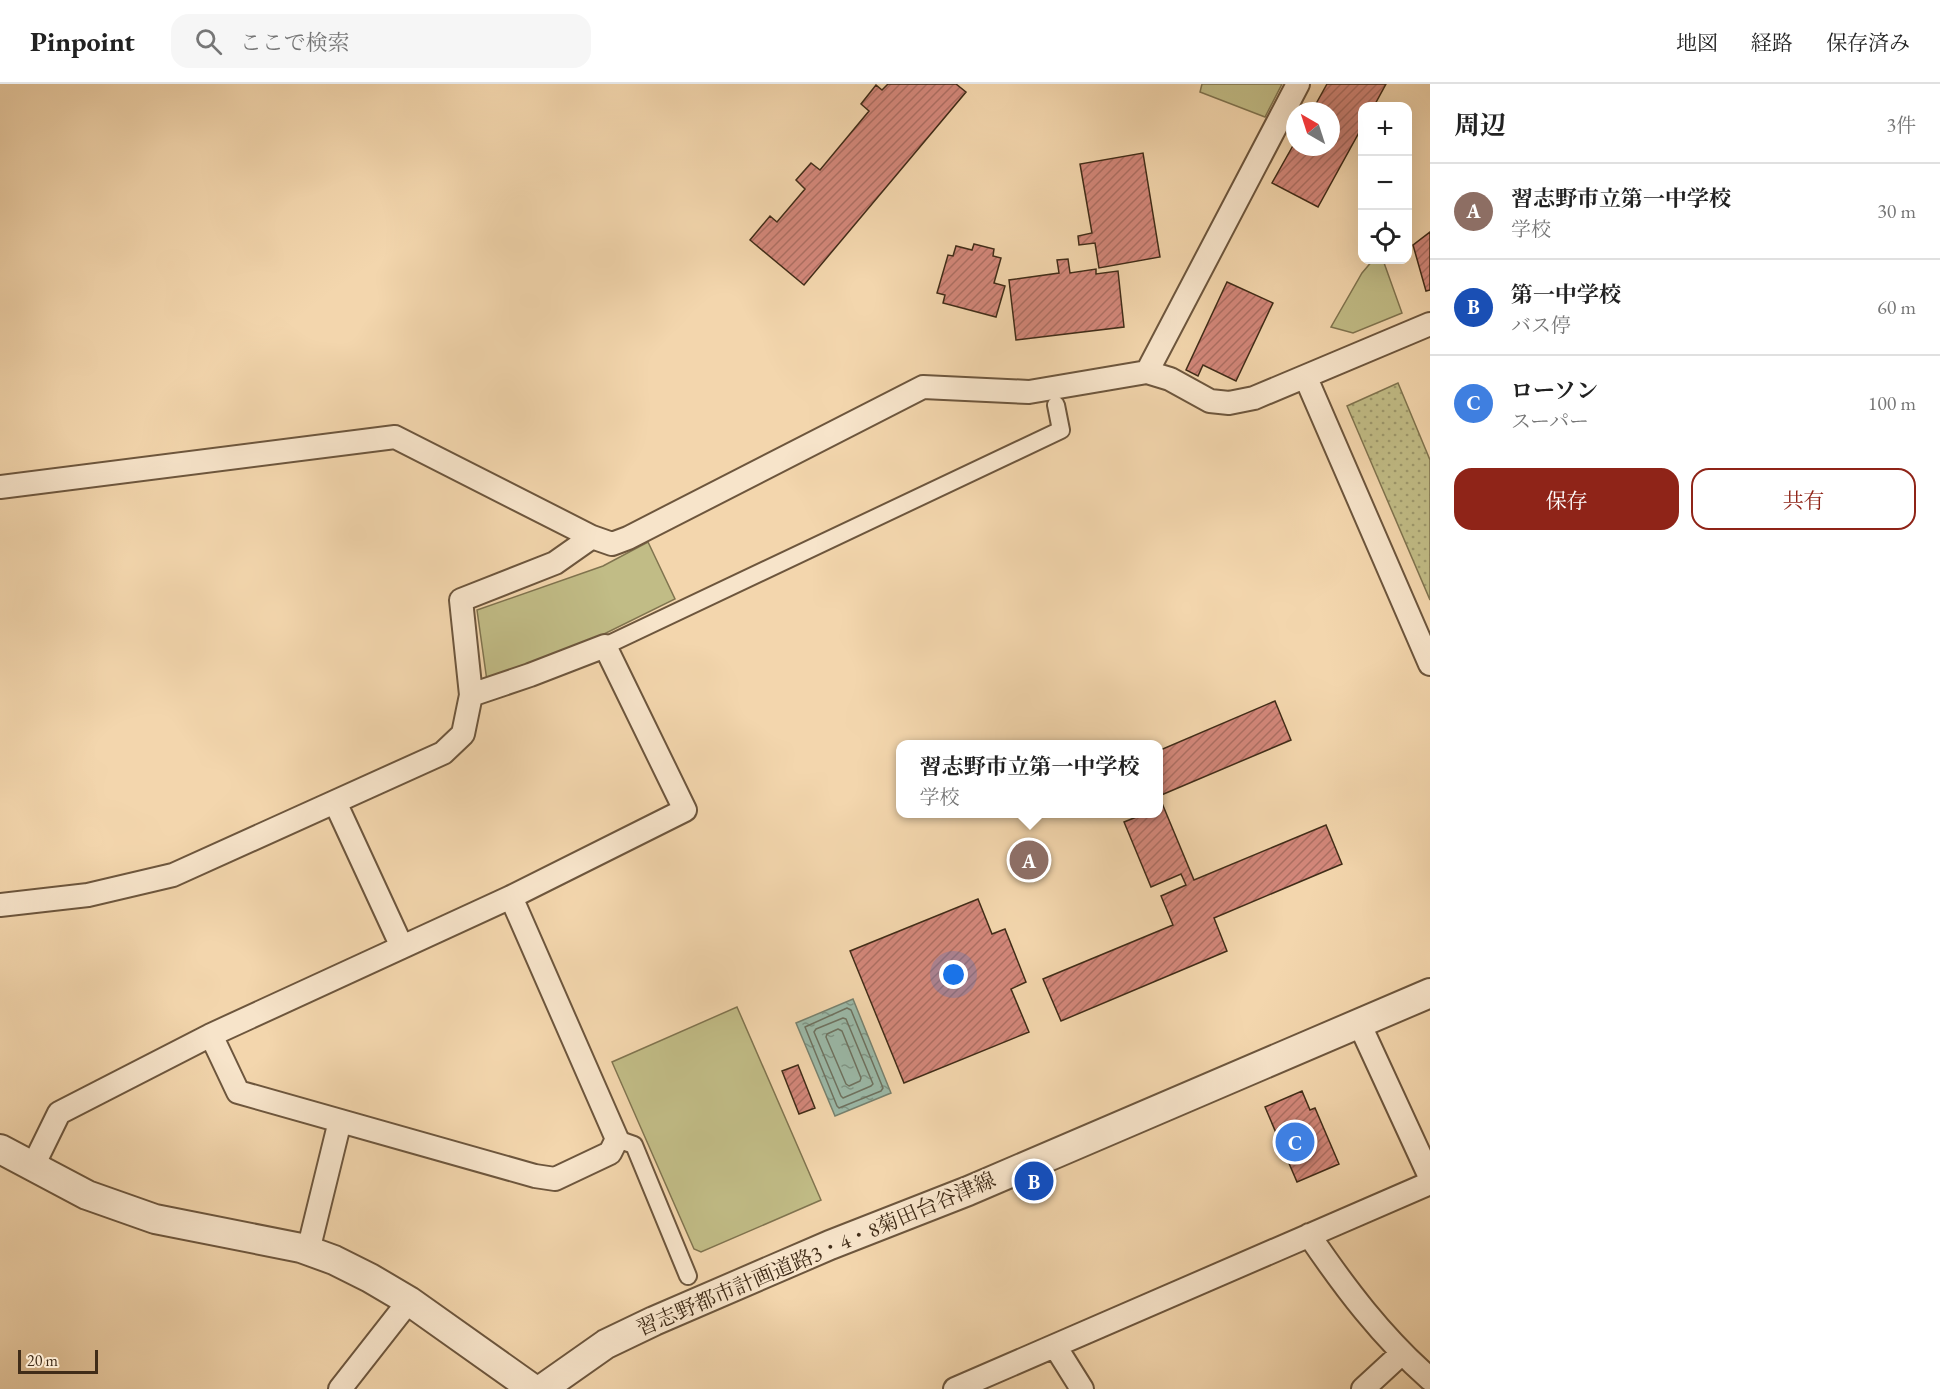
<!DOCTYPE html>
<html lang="ja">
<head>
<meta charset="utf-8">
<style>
  body { margin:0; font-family:"EB Garamond","Noto Serif JP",serif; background:#f6f6f6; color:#222 }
  .controls { position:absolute; right:18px; top:18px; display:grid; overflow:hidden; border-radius:12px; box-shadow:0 6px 24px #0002 }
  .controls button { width:54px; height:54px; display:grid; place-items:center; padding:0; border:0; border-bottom:2px solid #e0e0e0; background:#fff; color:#222; font:30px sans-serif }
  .compass { position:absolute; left:1286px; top:18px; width:54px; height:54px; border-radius:50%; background:#fff; box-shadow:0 6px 24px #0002; rotate:321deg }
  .scale { position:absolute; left:18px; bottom:15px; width:80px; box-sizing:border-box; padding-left:6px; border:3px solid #402c18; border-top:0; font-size:16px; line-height:21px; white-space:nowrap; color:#402c18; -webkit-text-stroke:4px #f7e4ca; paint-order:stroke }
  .you { position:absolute; left:954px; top:891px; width:21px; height:21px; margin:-15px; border:4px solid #fff; border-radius:50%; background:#1a73e8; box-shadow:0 0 0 9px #1a73e833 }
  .badge { display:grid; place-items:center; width:39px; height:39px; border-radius:50%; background:#8f2418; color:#fff; font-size:20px; font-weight:700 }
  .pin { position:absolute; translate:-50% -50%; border:3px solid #fff; box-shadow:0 2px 6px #0006 }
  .popup { position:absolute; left:896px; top:656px; width:267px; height:78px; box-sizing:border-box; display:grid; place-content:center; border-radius:12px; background:#fff; filter:drop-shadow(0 2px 4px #0005); font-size:20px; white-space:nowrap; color:#767676 }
  .popup b { font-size:22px; color:#222 }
  .popup::after { content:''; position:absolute; left:50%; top:100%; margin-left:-12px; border:12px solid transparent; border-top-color:#fff }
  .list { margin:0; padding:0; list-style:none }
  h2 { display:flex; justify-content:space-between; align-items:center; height:78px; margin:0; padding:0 24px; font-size:26px }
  h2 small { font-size:20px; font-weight:400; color:#767676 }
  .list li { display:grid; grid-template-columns:39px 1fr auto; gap:18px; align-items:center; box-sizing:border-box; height:96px; padding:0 24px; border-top:2px solid #e0e0e0 }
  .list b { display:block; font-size:22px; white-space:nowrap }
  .list p { margin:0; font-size:20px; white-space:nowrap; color:#767676 }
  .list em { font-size:20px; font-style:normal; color:#767676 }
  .actions { display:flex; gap:12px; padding:18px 24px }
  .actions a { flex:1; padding:14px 0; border:2px solid #8f2418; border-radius:18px; text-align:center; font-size:21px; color:#8f2418 }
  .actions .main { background:#8f2418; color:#fff }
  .icon { flex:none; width:33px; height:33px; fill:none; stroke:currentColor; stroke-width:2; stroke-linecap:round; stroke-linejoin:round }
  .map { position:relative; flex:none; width:1430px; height:1305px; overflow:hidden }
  header { display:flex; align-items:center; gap:36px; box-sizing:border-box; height:84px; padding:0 30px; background:#fff; border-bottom:2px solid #e0e0e0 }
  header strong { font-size:28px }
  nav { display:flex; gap:33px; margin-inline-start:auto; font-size:21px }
  .search { width:420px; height:54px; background:#f6f6f6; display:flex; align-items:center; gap:15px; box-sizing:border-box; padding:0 21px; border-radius:18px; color:#767676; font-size:22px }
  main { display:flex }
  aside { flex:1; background:#fff }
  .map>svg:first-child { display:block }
  .grass { fill:url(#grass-dots); stroke:#80744f; stroke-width:1.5 }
  .park { fill:#c1bc86; stroke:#80744f; stroke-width:1.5 }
  .water { fill:url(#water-ripples); stroke:#77816e; stroke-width:1.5 }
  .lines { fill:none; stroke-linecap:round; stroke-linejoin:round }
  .shore { stroke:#6e7260; stroke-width:1.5 }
  .building { fill:url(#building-hatch); stroke:#402c18; stroke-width:1.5 }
  .pedestrian-casing { stroke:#6d563d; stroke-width:20 }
  .minor-casing { stroke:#6d563d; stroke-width:26 }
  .tertiary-casing { stroke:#6d563d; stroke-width:32 }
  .pedestrian { stroke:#f7e4ca; stroke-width:16 }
  .minor { stroke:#f7e4ca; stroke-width:22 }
  .tertiary { stroke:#f7e4ca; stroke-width:28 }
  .labels { text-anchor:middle; stroke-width:4.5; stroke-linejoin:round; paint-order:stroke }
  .street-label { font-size:21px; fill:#402c18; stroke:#f7e4ca }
</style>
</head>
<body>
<header>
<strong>Pinpoint</strong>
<div class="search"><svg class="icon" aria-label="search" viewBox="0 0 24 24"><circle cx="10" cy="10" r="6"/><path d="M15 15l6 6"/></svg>ここで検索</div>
<nav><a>地図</a><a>経路</a><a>保存済み</a></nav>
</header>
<main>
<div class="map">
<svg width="1430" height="1305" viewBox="0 0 1430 1305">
  <defs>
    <pattern id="grass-dots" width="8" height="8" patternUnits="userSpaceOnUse" patternTransform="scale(1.5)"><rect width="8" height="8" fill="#c1bc86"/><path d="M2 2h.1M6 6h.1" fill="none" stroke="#9e996d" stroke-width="1.8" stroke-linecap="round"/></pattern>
    <pattern id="water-ripples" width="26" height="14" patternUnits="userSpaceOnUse" patternTransform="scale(1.5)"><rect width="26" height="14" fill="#9bb9a8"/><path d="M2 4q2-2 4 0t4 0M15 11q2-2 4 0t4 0" fill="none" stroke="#809788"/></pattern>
    <pattern id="building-hatch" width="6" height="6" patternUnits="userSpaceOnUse" patternTransform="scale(1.5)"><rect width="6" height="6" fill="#d3877a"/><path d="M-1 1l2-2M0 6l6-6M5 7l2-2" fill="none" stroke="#ad6f63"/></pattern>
  </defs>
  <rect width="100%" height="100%" fill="#f3d6ad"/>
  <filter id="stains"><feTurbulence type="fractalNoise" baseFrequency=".00333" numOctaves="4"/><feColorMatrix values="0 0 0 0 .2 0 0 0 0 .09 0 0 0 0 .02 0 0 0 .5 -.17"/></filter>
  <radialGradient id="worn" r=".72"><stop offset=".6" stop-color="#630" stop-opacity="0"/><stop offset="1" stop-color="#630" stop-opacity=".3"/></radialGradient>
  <!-- grass -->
  <path class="grass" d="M1398 299 1430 376V516L1347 322Z"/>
  <!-- park -->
  <path class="park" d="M1202 0H1282L1265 33 1200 8Z
    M1373 176H1383L1402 229 1353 249 1331 243 1362 189Z
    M648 458 675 515 602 551 487 597 477 526 603 482Z
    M737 923 821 1116 701 1168 694 1165 612 978Z"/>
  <!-- water -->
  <path class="water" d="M853 915 891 1009 835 1032 796 939Z"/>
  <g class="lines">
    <!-- shore -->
    <path class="shore" d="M847 924 851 926 883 1004 881 1007 839 1024 837 1022 805 943Z
      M843 934 846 935 873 1000 871 1002 843 1014 841 1012 814 948 816 945Z
      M838 945 842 947 861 994 860 997 849 1002 846 1000 826 953 827 950Z"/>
  </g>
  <!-- building -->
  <path class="building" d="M888 0H956L966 8 804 201 750 156 770 132 777 138 805 105 796 96 811 79 820 86 869 27 861 20 876 1 882 6Z
    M1327 0H1386L1374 22H1362V43L1318 123 1272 99 1295 58V63H1331V27H1312Z
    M1143 69 1160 173 1099 184 1095 159 1079 161 1078 152 1092 149 1080 80Z
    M1430 148V206L1426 207 1413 161Z
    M974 160 994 165 993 172 1001 174 994 199 1005 202 996 233 943 219 945 211 937 209 948 171 953 172 956 162 972 166Z
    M1068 175 1070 189 1096 185V190L1118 187 1124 243 1016 256 1009 196 1059 189 1057 176Z
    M1227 198 1273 219 1236 297 1203 281 1198 292 1186 286Z
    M1275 617 1291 656 1159 712 1194 796 1326 741 1342 780 1214 834 1227 867 1061 937 1043 895 1173 841 1161 812 1186 801 1181 790 1151 803 1124 738 1144 730H1158V667Z
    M978 815 992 850 1005 845 1026 898 1011 905 1029 948 904 999 850 867Z
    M798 981 815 1024 799 1030 782 987Z
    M1302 1007 1310 1026 1315 1024 1339 1080 1297 1098 1265 1023Z"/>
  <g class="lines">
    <!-- pedestrian casing -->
    <g class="pedestrian-casing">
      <path id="pedestrian" d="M605 562 1061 346 1056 321
        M617 1055 634 1061 688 1192"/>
    </g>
    <!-- minor casing -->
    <g class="minor-casing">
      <path id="minor" d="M1147 288 1298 0
        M1306 294 1430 580
        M0 403 395 353 592 453 612 460 628 454 923 303 1029 308 1147 288 1170 295 1210 317 1229 319 1254 314 1430 240
        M335 718 402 863
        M0 821 88 811 173 791 443 669 463 650 471 611 461 516 555 479 592 453
        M1359 939 1430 1093
        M211 951 238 1008 535 1092 555 1095 610 1069 617 1055 511 813
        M33 1082 59 1029 211 951 511 813 685 726 605 562 530 591 471 611
        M1309 1151C1345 1204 1382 1253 1430 1295
        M308 1167 340 1037
        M1055 1262 1082 1305
        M340 1305 409 1217
        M955 1305 1430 1099
        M1363 1305 1401 1270"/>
    </g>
    <!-- tertiary casing -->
    <g class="tertiary-casing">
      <path id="tertiary" d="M0 1065 87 1111 155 1135 301 1164 334 1176 370 1194 409 1217 533 1305
        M542 1305 606 1260 654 1237 830 1161 968 1107 1430 909"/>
    </g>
    <!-- pedestrian -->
    <use href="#pedestrian" class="pedestrian"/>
    <!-- minor -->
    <use href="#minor" class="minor"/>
    <!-- tertiary -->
    <use href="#tertiary" class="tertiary"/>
  </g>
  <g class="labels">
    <!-- street labels -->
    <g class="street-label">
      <text transform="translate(816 1170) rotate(-23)" y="7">習志野都市計画道路3・4・8菊田台谷津線</text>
    </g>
  </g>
  <rect width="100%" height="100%" filter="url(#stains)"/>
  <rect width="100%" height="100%" fill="url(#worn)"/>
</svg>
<div class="controls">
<button>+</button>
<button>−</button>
<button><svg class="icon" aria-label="locate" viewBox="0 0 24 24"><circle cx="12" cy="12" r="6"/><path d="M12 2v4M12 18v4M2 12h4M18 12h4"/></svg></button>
</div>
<svg class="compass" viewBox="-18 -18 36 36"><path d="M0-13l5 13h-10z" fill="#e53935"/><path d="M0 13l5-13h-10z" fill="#767676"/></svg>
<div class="scale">20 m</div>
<div class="you"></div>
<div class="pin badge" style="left:1029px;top:776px;background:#8d6e63">A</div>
<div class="popup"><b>習志野市立第一中学校</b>学校</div>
<div class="pin badge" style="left:1034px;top:1097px;background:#1a4fb4">B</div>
<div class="pin badge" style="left:1295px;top:1058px;background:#3f7fe0">C</div>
</div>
<aside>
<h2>周辺<small>3件</small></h2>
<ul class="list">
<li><span class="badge" style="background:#8d6e63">A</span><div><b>習志野市立第一中学校</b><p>学校</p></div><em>30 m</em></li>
<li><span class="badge" style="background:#1a4fb4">B</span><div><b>第一中学校</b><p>バス停</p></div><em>60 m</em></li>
<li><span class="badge" style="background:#3f7fe0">C</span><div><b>ローソン</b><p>スーパー</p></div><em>100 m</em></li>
</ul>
<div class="actions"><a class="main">保存</a><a>共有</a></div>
</aside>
</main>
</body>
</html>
